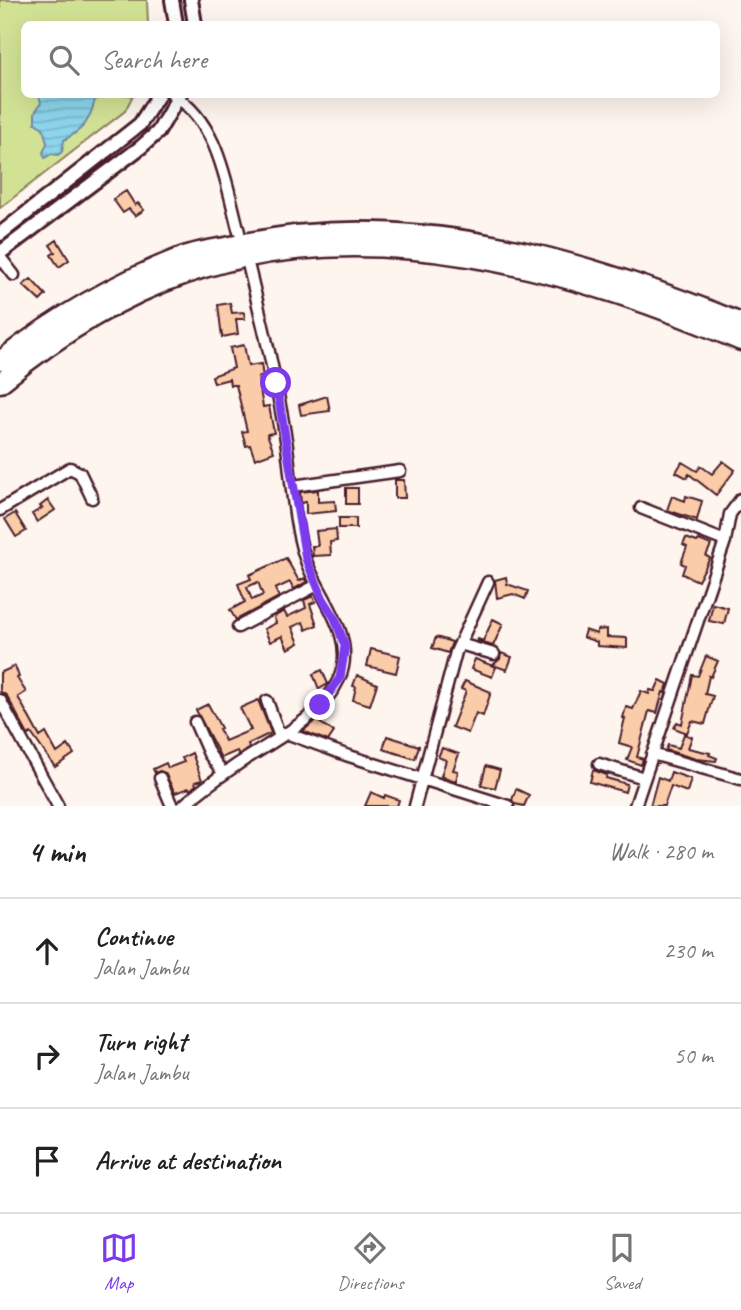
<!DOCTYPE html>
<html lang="en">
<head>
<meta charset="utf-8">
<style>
  body { margin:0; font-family:Caveat,sans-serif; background:#f2f2f2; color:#222 }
  .stop { position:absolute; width:21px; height:21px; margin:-16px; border:5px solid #7c3aed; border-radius:50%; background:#fff }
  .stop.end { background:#7c3aed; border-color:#fff; box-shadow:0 2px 7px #0008 }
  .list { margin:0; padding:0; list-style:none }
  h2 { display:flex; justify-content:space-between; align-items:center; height:91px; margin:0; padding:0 28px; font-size:30px }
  h2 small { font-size:23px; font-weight:400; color:#767676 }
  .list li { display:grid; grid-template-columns:46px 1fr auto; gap:21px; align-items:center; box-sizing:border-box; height:105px; padding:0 28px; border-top:2px solid #e0e0e0 }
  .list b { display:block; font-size:26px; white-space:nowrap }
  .list p { margin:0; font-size:23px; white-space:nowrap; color:#767676 }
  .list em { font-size:23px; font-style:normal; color:#767676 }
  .icon { flex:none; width:38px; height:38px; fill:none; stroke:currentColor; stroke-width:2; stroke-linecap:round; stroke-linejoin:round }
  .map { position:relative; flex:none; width:741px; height:806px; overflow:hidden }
  .search { position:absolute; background:#fff; box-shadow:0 7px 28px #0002; left:21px; right:21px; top:21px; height:77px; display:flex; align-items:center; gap:18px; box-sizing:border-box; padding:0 24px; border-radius:10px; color:#767676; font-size:26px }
  .sheet { height:406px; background:#fff }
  nav { display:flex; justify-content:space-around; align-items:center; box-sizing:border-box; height:98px; border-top:2px solid #e0e0e0; background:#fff; font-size:19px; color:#767676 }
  nav a { display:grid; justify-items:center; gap:4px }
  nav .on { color:#7c3aed }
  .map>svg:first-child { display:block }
  .pitch { fill:#d2e295; stroke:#8e8060; stroke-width:2 }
  .water { fill:url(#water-rules); stroke:#728c9f; stroke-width:2 }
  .building { fill:#fbcca9; stroke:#4a1f2b; stroke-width:2; fill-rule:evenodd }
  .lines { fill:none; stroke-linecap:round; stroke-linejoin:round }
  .minor-casing { stroke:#4a1f2b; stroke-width:15 }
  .tertiary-casing { stroke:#4a1f2b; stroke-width:18 }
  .motorway-casing { stroke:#4a1f2b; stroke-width:23 }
  .minor { stroke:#fff; stroke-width:10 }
  .tertiary { stroke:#fff; stroke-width:12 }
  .motorway { stroke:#fff; stroke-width:18 }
  .route { stroke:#7c3aed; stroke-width:9 }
</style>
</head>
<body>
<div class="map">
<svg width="741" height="806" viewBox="0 0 741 806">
  <defs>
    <pattern id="water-rules" width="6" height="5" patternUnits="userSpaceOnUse" patternTransform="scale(1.75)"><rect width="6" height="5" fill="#8cd5ec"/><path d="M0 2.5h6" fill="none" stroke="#7ab6cb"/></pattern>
  </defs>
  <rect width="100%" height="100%" fill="#fef5ee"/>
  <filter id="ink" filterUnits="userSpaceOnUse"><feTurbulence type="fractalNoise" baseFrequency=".0143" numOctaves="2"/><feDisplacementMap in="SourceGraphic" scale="14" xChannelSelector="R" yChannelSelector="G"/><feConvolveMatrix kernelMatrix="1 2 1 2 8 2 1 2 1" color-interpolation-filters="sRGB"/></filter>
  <g filter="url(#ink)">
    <!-- pitch -->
    <path class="pitch" d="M0 0H147L148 24H24V94L133 95 125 111 0 208Z"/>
    <!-- water -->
    <path class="water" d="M53 95H98L100 98 95 100C89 122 84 129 64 140L62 152 58 155 51 154 45 158 43 153 47 143 43 128 35 123V112L41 103 39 95Z"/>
    <!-- building -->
    <path class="building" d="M126 191 135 205 138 203 144 210 135 216 129 209 123 213 113 199Z
      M57 240 69 260 59 267 51 255 55 252 50 245Z
      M31 279 46 295 40 301 23 285Z
      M230 303 232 313 244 312 245 319H236L238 334 222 337 218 305Z
      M244 345 248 366 261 364 263 377H258L263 407 269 406 274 433 267 434 274 452 255 459 250 445 246 446 242 432 247 431 236 385H230L229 379 214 383 212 376 234 368 230 348Z
      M327 396 330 411 301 415 299 405Z
      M723 461 735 470 716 495 689 474 687 478 676 472 682 462 697 471 701 466 712 474Z
      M395 480H404L405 498H395Z
      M346 488H358V504H346Z
      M318 490V502L335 501 336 511 306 514V502L301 503 300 492Z
      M672 496 685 501 686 496 702 501 697 520 667 510Z
      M48 500 55 510 37 522 32 514 42 508 40 506Z
      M15 513 26 531 16 537 5 519Z
      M339 518H356V528H339Z
      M336 529 337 541 330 542 331 555 313 556 312 546H318L316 531Z
      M686 538 697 542 699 540 711 545 706 556 710 558 698 581 682 574 685 565 681 563 687 547 683 545Z
      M286 558 299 581 305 578 306 582 294 589 290 582 275 589 279 597 236 620 230 610 245 602 238 584 251 579 249 575ZM258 582 263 595 252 600 247 587Z
      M506 577 507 584 528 591 525 599 513 594 497 598 495 580Z
      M313 596 315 602 310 604 317 625 306 630 303 622 292 627 299 643 288 649 282 636 270 642 264 629 276 623 274 617 284 611 287 617 306 608 304 600Z
      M713 604 728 608 724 624 709 621Z
      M493 619 503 624 493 646 477 641 478 639 483 641Z
      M607 629V637L627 638V648L597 646V642L583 637 585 630 597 634V630Z
      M436 637 452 642 448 653 432 648Z
      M371 649 400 656 396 673 367 666Z
      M501 653 512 657 507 670 493 665 500 659Z
      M706 656 718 661 711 677 709 676 705 694 713 696 710 706 705 724 692 721 687 733 674 728 677 722 682 724 692 675 698 676Z
      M475 659 496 667 492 677 471 669Z
      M15 666 19 677 17 678 26 692 18 697 40 737 46 733 57 753 68 745 74 754 55 767 31 733 28 735 7 696 0 691V673Z
      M322 670 328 684 319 689 313 674Z
      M357 675 377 684 370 705 353 700 356 687 353 686Z
      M660 680 668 684 665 693 663 692 657 713 649 711 637 757 643 759 641 765 627 760 632 747 619 743 625 718H623L626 707 633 709 641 691 649 694 650 690 655 691Z
      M465 681 491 692 483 716 476 713 468 733 452 727 466 691 461 689Z
      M258 700 271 733 248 744 249 748 239 755 237 751 221 758 196 710 208 704 221 728 219 729 225 741 251 730 240 708Z
      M316 720 334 732 328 741 303 731Z
      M684 734 692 737 688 748 710 753 709 755 717 758 716 761 696 759 666 750 668 745 679 748Z
      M387 736 419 746 415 759 383 749Z
      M442 748 459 754 453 770 458 771 456 781 441 776 446 760 438 757Z
      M192 753 202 780 195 782 196 785 190 790 189 788 175 793 165 773 160 771 155 773 153 769 166 763 168 768 184 762 182 758Z
      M486 766 500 770 495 788 481 785Z
      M593 770 607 775 606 778 627 784 625 792 590 782Z
      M671 772 691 779 687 792 671 786 664 806H650L658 777 668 781Z
      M516 789 529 795 524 806 515 804 512 800Z
      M371 792 384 798 385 795 399 800 397 806H365Z"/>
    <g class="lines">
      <!-- minor casing -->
      <g class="minor-casing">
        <path id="minor" d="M173 95C219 123 226 184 239 232
          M0 257 14 275
          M293 486 400 471
          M641 508 725 541
          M0 510 70 468 80 473 92 498
          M238 627 317 585
          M460 644 494 654
          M0 700 58 806
          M267 701 280 737
          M195 722 209 754 224 774
          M286 733 346 755 508 806
          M652 754 741 779
          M599 764 644 778
          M160 778 172 806
          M183 806C200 790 219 777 238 764 272 741 321 719 339 679 357 639 323 601 308 566 293 530 292 479 286 440 277 382 263 325 249 268
          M415 806 456 652 488 582
          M635 806 725 541 730 514 741 499"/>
      </g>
      <!-- tertiary casing -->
      <g class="tertiary-casing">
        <path id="tertiary" d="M172 0 176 24
          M191 0 195 24
          M0 234 140 124 159 94
          M0 253 141 147 158 132 180 94"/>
      </g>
      <!-- motorway casing -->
      <g class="motorway-casing">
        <path id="motorway" d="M0 361C54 319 115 283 179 258 196 251 217 249 236 245 407 206 582 258 741 323
          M0 383C56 337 118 297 186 274 366 211 573 269 741 341"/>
      </g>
      <!-- minor -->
      <use href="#minor" class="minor"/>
      <!-- tertiary -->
      <use href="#tertiary" class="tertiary"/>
      <!-- motorway -->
      <use href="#motorway" class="motorway"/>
    </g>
  </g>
  <g class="lines" filter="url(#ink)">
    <!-- route -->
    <path class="route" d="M276 383 306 559 323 599 335 618 345 646 340 678 320 705"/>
  </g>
</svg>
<div class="stop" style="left:276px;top:383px"></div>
<div class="stop end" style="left:320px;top:705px"></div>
<div class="search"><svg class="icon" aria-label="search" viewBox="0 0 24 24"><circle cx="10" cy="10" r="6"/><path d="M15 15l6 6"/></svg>Search here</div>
</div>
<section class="sheet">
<h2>4 min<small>Walk · 280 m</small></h2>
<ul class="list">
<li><svg class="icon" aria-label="ahead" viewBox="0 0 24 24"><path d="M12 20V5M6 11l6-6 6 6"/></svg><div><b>Continue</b><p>Jalan Jambu</p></div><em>230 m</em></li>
<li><svg class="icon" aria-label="right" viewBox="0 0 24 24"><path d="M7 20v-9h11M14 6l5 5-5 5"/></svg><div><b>Turn right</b><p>Jalan Jambu</p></div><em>50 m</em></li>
<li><svg class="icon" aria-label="arrive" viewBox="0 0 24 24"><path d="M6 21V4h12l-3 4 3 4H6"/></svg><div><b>Arrive at destination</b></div></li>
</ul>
</section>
<nav>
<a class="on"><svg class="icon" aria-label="map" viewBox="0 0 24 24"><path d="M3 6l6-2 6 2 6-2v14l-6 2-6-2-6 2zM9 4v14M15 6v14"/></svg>Map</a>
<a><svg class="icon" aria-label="directions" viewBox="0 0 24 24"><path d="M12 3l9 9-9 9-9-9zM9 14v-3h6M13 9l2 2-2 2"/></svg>Directions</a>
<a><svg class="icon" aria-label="saved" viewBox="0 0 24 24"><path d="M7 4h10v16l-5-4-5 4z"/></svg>Saved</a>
</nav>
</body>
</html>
